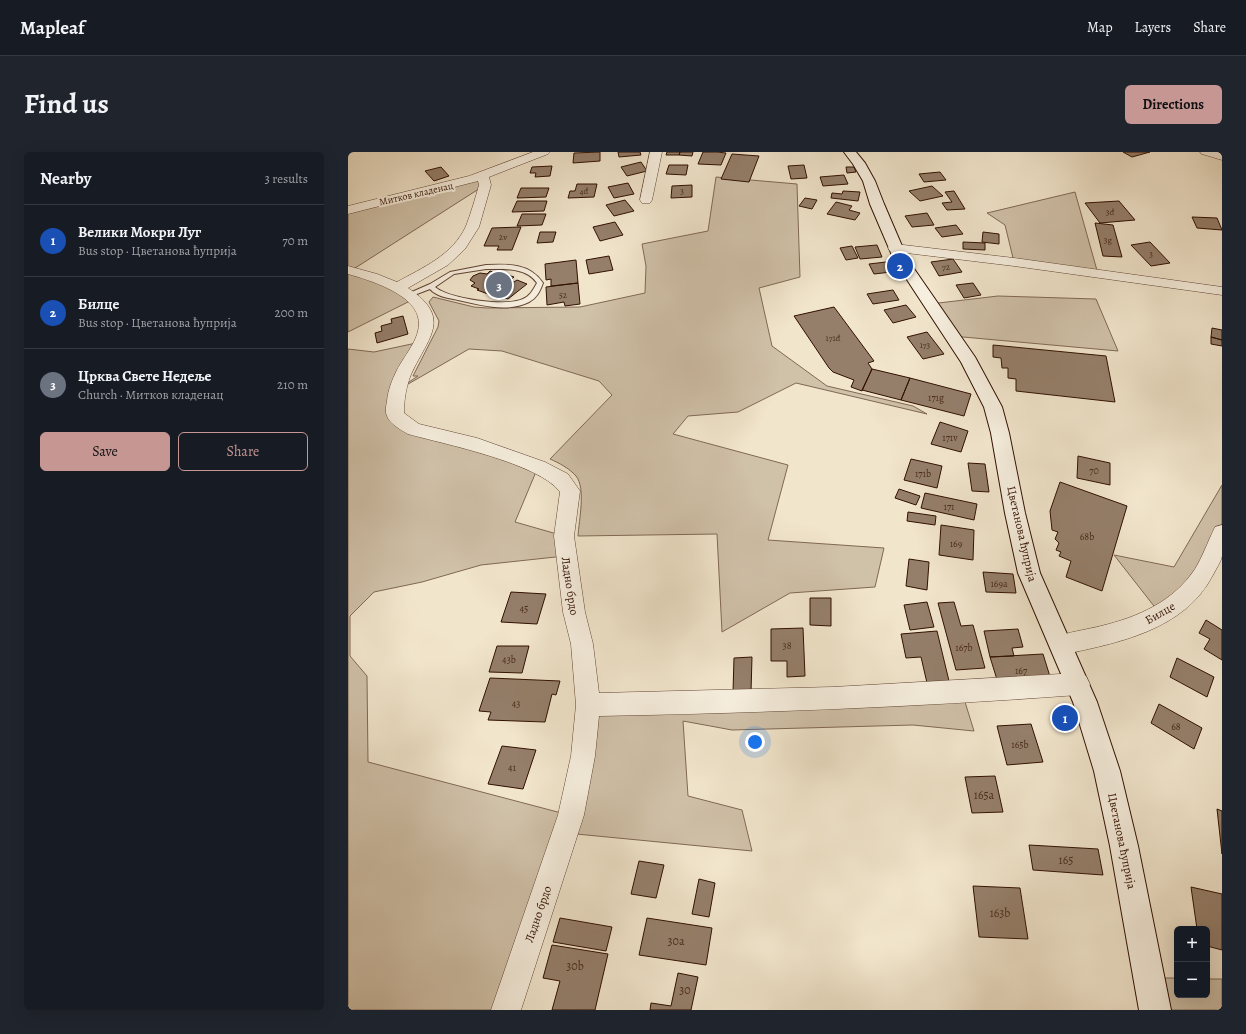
<!DOCTYPE html>
<html lang="en">
<head>
<meta charset="utf-8">
<style>
  body { margin:0; font-family:Alegreya,serif; background:#20242c; color:#f1f3f6 }
  .controls { position:absolute; right:12px; bottom:12px; display:grid; overflow:hidden; border-radius:6px; box-shadow:0 4px 16px #0002 }
  .controls button { width:36px; height:36px; display:grid; place-items:center; padding:0; border:0; border-bottom:1px solid #363941; background:#171b24; color:#f1f3f6; font:20px sans-serif }
  .you { position:absolute; left:407px; top:590px; width:14px; height:14px; margin:-10px; border:3px solid #fff; border-radius:50%; background:#1a73e8; box-shadow:0 0 0 6px #1a73e833 }
  .badge { display:grid; place-items:center; width:26px; height:26px; border-radius:50%; background:#c59692; color:#fff; font-size:13px; font-weight:700 }
  .pin { position:absolute; translate:-50% -50%; border:2px solid #fff; box-shadow:0 1px 4px #0006 }
  .list { margin:0; padding:0; list-style:none }
  h2 { display:flex; justify-content:space-between; align-items:center; height:52px; margin:0; padding:0 16px; font-size:17px }
  h2 small { font-size:13px; font-weight:400; color:#9ea1a6 }
  .list li { display:grid; grid-template-columns:26px 1fr auto; gap:12px; align-items:center; box-sizing:border-box; height:72px; padding:0 16px; border-top:1px solid #363941 }
  .list b { display:block; font-size:15px; white-space:nowrap }
  .list p { margin:0; font-size:13px; white-space:nowrap; color:#9ea1a6 }
  .list em { font-size:13px; font-style:normal; color:#9ea1a6 }
  .actions { display:flex; gap:8px; padding:12px 16px }
  .actions a { flex:1; padding:9px 0; border:1px solid #c59692; border-radius:6px; text-align:center; font-size:14px; color:#c59692 }
  .actions .main { background:#c59692; color:#111 }
  .map { position:relative; flex:none; width:874px; height:858px; overflow:hidden; border-radius:6px }
  header { display:flex; align-items:center; gap:24px; box-sizing:border-box; height:56px; padding:0 20px; background:#171b24; border-bottom:1px solid #363941 }
  header strong { font-size:19px }
  nav { display:flex; gap:22px; margin-inline-start:auto; font-size:14px }
  .intro { display:flex; align-items:center; justify-content:space-between; box-sizing:border-box; height:96px; padding:0 24px }
  h1 { margin:0; font-size:28px }
  .button { padding:10px 18px; border-radius:6px; background:#c59692; color:#111; font-size:14px; font-weight:700 }
  main { display:flex; gap:24px; padding:0 24px }
  aside { flex:1; background:#171b24; border-radius:6px; box-shadow:0 4px 16px #0002 }
  .map>svg:first-child { display:block }
  .green { fill:#d0c1a9; stroke:#806855 }
  .building { fill:#957f6b; stroke:#311001 }
  .lines { fill:none; stroke-linecap:round; stroke-linejoin:round }
  .lane-casing { stroke:#614534; stroke-width:2 }
  .street-casing { stroke:#614534; stroke-width:1 }
  .secondary-casing { stroke:#311001; stroke-width:2 }
  .lane { fill:#f6eede; fill-rule:evenodd }
  .street { fill:#f6eede; fill-rule:evenodd }
  .secondary { fill:#f6eede; fill-rule:evenodd }
  .labels { text-anchor:middle; stroke-width:4; stroke-linejoin:round; paint-order:stroke }
  .far-number-label { font-size:9px; fill:#4a2c1c }
  .far-street-label { font-size:10px; fill:#311001; stroke:#f6eede }
  .number-label { font-size:10px; fill:#4a2c1c }
  .street-label { font-size:12px; fill:#311001; stroke:#f6eede }
  .near-number-label { font-size:12px; fill:#4a2c1c }
</style>
</head>
<body>
<header>
<strong>Mapleaf</strong>
<nav><a>Map</a><a>Layers</a><a>Share</a></nav>
</header>
<div class="intro"><h1>Find us</h1><a class="button">Directions</a></div>
<main>
<aside>
<h2>Nearby<small>3 results</small></h2>
<ul class="list">
<li><span class="badge" style="background:#1a4fb4">1</span><div><b>Велики Мокри Луг</b><p>Bus stop · Цветанова ћуприја</p></div><em>70 m</em></li>
<li><span class="badge" style="background:#1a4fb4">2</span><div><b>Билце</b><p>Bus stop · Цветанова ћуприја</p></div><em>200 m</em></li>
<li><span class="badge" style="background:#6b7280">3</span><div><b>Црква Свете Недеље</b><p>Church · Митков кладенац</p></div><em>210 m</em></li>
</ul>
<div class="actions"><a class="main">Save</a><a>Share</a></div>
</aside>
<div class="map">
<svg width="874" height="858" viewBox="0 0 874 858">
  <rect width="100%" height="100%" fill="#f1e5cc"/>
  <filter id="stains"><feTurbulence type="fractalNoise" baseFrequency=".005" numOctaves="4"/><feColorMatrix values="0 0 0 0 .2 0 0 0 0 .09 0 0 0 0 .02 0 0 0 .5 -.17"/></filter>
  <radialGradient id="worn" r=".72"><stop offset=".6" stop-color="#630" stop-opacity="0"/><stop offset="1" stop-color="#630" stop-opacity=".3"/></radialGradient>
  <!-- green -->
  <path class="green" d="M135 24 137 33 4 118 66 147 0 180V58Z
    M368 25 449 32 452 125 411 136 424 194 479 234 565 254 579 262 448 231 390 260 340 264 325 282 440 313 420 388 536 396 527 435 442 441 374 480 369 382 230 384C231 368 238 336 228 324 221 316 211 311 202 307L264 243 251 229 154 199 121 197 48 239 57 272 190 315 167 370 216 384 217 404 133 413 74 430 26 440 2 464V504L19 524 20 610 221 663 240 553 617 550 626 579 565 573 384 578 335 569 340 644 394 658 404 699 218 681 158 858H0V197L26 200 73 190 49 238 70 224H65L90 175 91 169 81 150 85 145 126 155 139 156 232 155 297 141 298 114 294 92 360 79Z
    M727 40 750 122 666 110 657 73 639 61Z
    M650 144 748 147 770 199 604 184 582 152Z
    M874 333V381L813 463 766 403 826 415Z
    M801 826H829V843H859V827H874V858H807Z"/>
  <!-- building -->
  <path class="building" d="M252 0V9L225 11 226 1Z
    M270 0H292L293 3 271 5Z
    M319 0H332L331 3H318Z
    M332 0H345L344 4 331 3Z
    M355 0H369L378 1 373 13 350 12Z
    M775 0H802L784 5Z
    M384 2 411 4 401 30 373 27Z
    M293 10 299 19 279 24 273 15Z
    M321 13H340L338 23 318 22Z
    M456 13 459 26 443 27 440 14Z
    M204 14 202 24 187 25 188 21H182L184 15Z
    M93 15 101 24 86 29 77 19Z
    M498 15H506L508 20 499 21Z
    M592 20 598 28 576 30 571 22Z
    M496 23 500 32 475 34 472 25Z
    M280 31 286 42 266 46 260 35Z
    M229 32H249L246 45 220 46 222 39H227Z
    M344 33V45L323 46 324 34Z
    M584 34 595 44 572 49 561 39Z
    M173 36H201L198 45 169 46Z
    M495 39 512 40 510 49 483 46 484 41 494 42Z
    M606 39 617 57 599 58 594 51 604 50 597 40Z
    M457 46 469 48 464 57 451 54Z
    M277 48 286 59 266 64 258 53Z
    M169 49H199L196 59 164 60Z
    M771 49 787 68 752 71 737 51Z
    M488 50 504 54 501 58 512 61 507 68 479 62Z
    M579 61 586 73 564 75 557 64Z
    M174 62H198L194 73 169 74Z
    M844 65 869 66 874 78 849 76Z
    M267 70 275 83 252 89 245 75Z
    M747 71 765 73 774 105 755 104Z
    M608 73 615 82 594 85 587 76Z
    M173 75 164 98H149L151 94H136L144 76Z
    M192 80H208L205 90 189 91Z
    M635 80 651 82V92L634 90Z
    M615 90 637 91V98L615 97Z
    M802 90 822 111 803 114 783 93Z
    M529 93 534 105 512 107 507 95Z
    M504 94 510 106 498 108 492 96Z
    M261 104 265 118 241 122 238 108Z
    M605 107 614 120 591 124 583 110Z
    M228 108 230 131 203 134V127L198 128 197 112Z
    M538 110 543 120 526 122 521 112Z
    M142 119 151 122 153 121 166 125 162 129 166 130 169 128 179 132 160 147 150 143 153 141 148 140 143 143 129 138 131 137 123 134 127 131 122 128 125 124 132 121 139 122Z
    M230 131 232 152 217 154 216 150 199 153 198 135Z
    M625 131 633 143 616 146 608 133Z
    M545 138 551 148 525 152 519 142Z
    M558 153 568 165 545 171 536 158Z
    M486 155 526 209 520 211 524 217 514 239 503 235 506 228 485 220 481 216 446 164Z
    M55 164 60 182 29 191 27 181 34 179 33 174 44 171 43 167Z
    M864 176 874 178V188L863 185Z
    M579 180 596 202 575 207 559 185Z
    M863 185 874 188V194L863 192Z
    M645 193 758 204 767 250 668 239V227L660 226V216H654L653 206 645 205Z
    M524 217 562 226 553 248 514 238Z
    M562 226 623 242 616 264 553 248Z
    M592 270 620 279 613 300 583 292Z
    M730 304 762 311V333L729 326Z
    M563 307 594 314 589 336 556 328Z
    M620 311 637 312 641 340 624 339Z
    M712 330 779 354 754 439 718 425 723 409 711 404 713 400 708 398 711 391 707 387 710 380 704 378 702 359Z
    M551 337 572 344 568 353 547 346Z
    M577 341 629 352 626 368 573 356Z
    M560 360 588 364 587 373 559 369Z
    M593 373 626 378 625 408 591 403Z
    M561 407 581 410 579 438 558 434Z
    M635 420 665 422 668 441 638 440Z
    M163 440 198 442 189 472 153 470Z
    M462 446H483V474L462 473Z
    M579 450 586 475 562 478 556 453Z
    M606 450 613 474 625 473 637 516 608 518 590 451Z
    M858 468 874 478V508L856 497 862 487 851 481Z
    M455 476 457 524 439 525V509H423V477Z
    M670 477 675 495 664 496 666 504 642 505 636 479Z
    M589 479 601 529 579 531 573 505 558 506 553 482Z
    M149 494H181L174 521 141 520Z
    M695 502 704 531 651 534 642 505Z
    M404 505 403 540H385L386 506Z
    M829 506 866 525 859 545 822 525Z
    M142 526 212 529 208 543 204 542 197 570 140 568 143 560 131 559Z
    M811 552 854 576 846 597 803 571Z
    M683 572 695 610 659 613 649 574Z
    M154 594 188 598 175 637 140 632Z
    M647 624 655 660 624 661 617 625Z
    M869 657 874 659V702Z
    M681 693 750 697 755 723 685 718Z
    M291 709 316 713 308 746 283 742Z
    M351 727 367 731 361 765 344 762Z
    M625 734 672 736 680 787 631 785Z
    M843 735 874 742V798L859 794V777H849Z
    M212 766 264 775 258 799 205 790Z
    M299 766 364 776 358 813 291 803Z
    M204 793 260 802 247 858H204L212 829 195 826Z
    M330 821 350 825 343 858H302L303 851 323 854Z"/>
  <g class="lines">
    <!-- lane casing -->
    <g class="lane-casing">
      <path id="lane" d="M138 113C160 112 182 111 195 131 192 139 189 146 181 150 159 161 133 153 110 148 101 146 89 145 82 137L61 145 57 143 82 132 102 120ZM138 117C156 117 178 115 189 131 185 138 182 144 175 147 158 155 101 147 87 135L106 122Z"/>
    </g>
    <!-- street casing -->
    <g class="street-casing">
      <path id="street" d="M185 0H202L200 2 141 25 143 33 131 75 117 97 100 113 60 136C107 167 78 187 62 225 58 236 56 248 56 261L71 272 129 286 197 310 220 322 232 339 226 384 237 460 245 492 251 541 485 535 730 521 738 524 742 532 738 540 730 543C570 555 411 561 251 564L247 604 236 663 173 858H143L210 663 223 604 228 553 223 492 215 460 206 384 212 340C191 311 96 292 60 282 53 278 42 272 39 264 37 260 38 254 39 249 40 238 44 228 49 218 57 202 75 184 70 165 64 141 21 128 0 122V114L29 122 49 130C74 116 105 103 118 74 123 61 127 47 131 33L130 29 0 62V54L121 24Z
        M302 0H314L304 48 302 51H294L292 48Z
        M852 0H874V8L854 2Z
        M547 92 666 106 874 135V143L666 114 542 99 540 96 542 93Z
        M874 373C874 383 874 394 874 404 873 410 868 417 865 423 836 479 769 491 713 503L705 500 702 493 705 486C720 480 737 478 753 474 790 465 825 450 847 417 855 404 860 389 867 375Z"/>
    </g>
    <!-- secondary casing -->
    <g class="secondary-casing">
      <path id="secondary" d="M496 0H508L517 11 527 29 536 52 560 108 627 205 654 255 661 281 677 361 692 421 749 550 772 619 790 694 823 858H791L762 694 746 619 725 550 670 421 657 361 643 281 636 255 613 210 546 108 522 52 515 29 505 12Z"/>
    </g>
    <!-- lane -->
    <use href="#lane" class="lane"/>
    <!-- street -->
    <use href="#street" class="street"/>
    <!-- secondary -->
    <use href="#secondary" class="secondary"/>
  </g>
  <g class="labels">
    <!-- far-number labels -->
    <g class="far-number-label">
      <text x="236" y="42">4đ</text>
      <text x="334" y="42">3</text>
      <text x="762" y="63">3đ</text>
      <text x="155" y="88">2v</text>
      <text x="760" y="91">3g</text>
      <text x="803" y="105">3</text>
      <text x="598" y="118">72</text>
      <text x="215" y="146">52</text>
      <text x="485" y="189">171đ</text>
      <text x="577" y="196">173</text>
    </g>
    <!-- far-street labels -->
    <g class="far-street-label">
      <text transform="translate(68 41) rotate(-13)" y="4">Митков кладенац</text>
    </g>
    <!-- number labels -->
    <g class="number-label">
      <text x="588" y="249">171g</text>
      <text x="602" y="289">171v</text>
      <text x="746" y="322">70</text>
      <text x="575" y="325">171b</text>
      <text x="601" y="358">171</text>
      <text x="739" y="388">68b</text>
      <text x="608" y="395">169</text>
      <text x="651" y="435">169a</text>
      <text x="176" y="460">45</text>
      <text x="439" y="497">38</text>
      <text x="616" y="499">167b</text>
      <text x="161" y="511">43b</text>
      <text x="673" y="522">167</text>
      <text x="168" y="555">43</text>
      <text x="828" y="578">68</text>
      <text x="672" y="596">165b</text>
      <text x="164" y="619">41</text>
    </g>
    <!-- street labels -->
    <g class="street-label">
      <text transform="translate(674 382) rotate(77)" y="4">Цветанова ћуприја</text>
      <text transform="translate(222 434) rotate(81)" y="4">Ладно брдо</text>
      <text transform="translate(812 461) rotate(-30)" y="4">Билце</text>
      <text transform="translate(774 689) rotate(78)" y="4">Цветанова ћуприја</text>
      <text transform="translate(190 762) rotate(-71)" y="4">Ладно брдо</text>
    </g>
    <!-- near-number labels -->
    <g class="near-number-label">
      <text x="636" y="647">165a</text>
      <text x="718" y="712">165</text>
      <text x="652" y="765">163b</text>
      <text x="328" y="793">30a</text>
      <text x="227" y="818">30b</text>
      <text x="337" y="842">30</text>
    </g>
  </g>
  <rect width="100%" height="100%" filter="url(#stains)"/>
  <rect width="100%" height="100%" fill="url(#worn)"/>
</svg>
<div class="controls">
<button>+</button>
<button>−</button>
</div>
<div class="you"></div>
<div class="pin badge" style="left:717px;top:566px;background:#1a4fb4">1</div>
<div class="pin badge" style="left:552px;top:114px;background:#1a4fb4">2</div>
<div class="pin badge" style="left:151px;top:133px;background:#6b7280">3</div>
</div>
</main>
</body>
</html>
